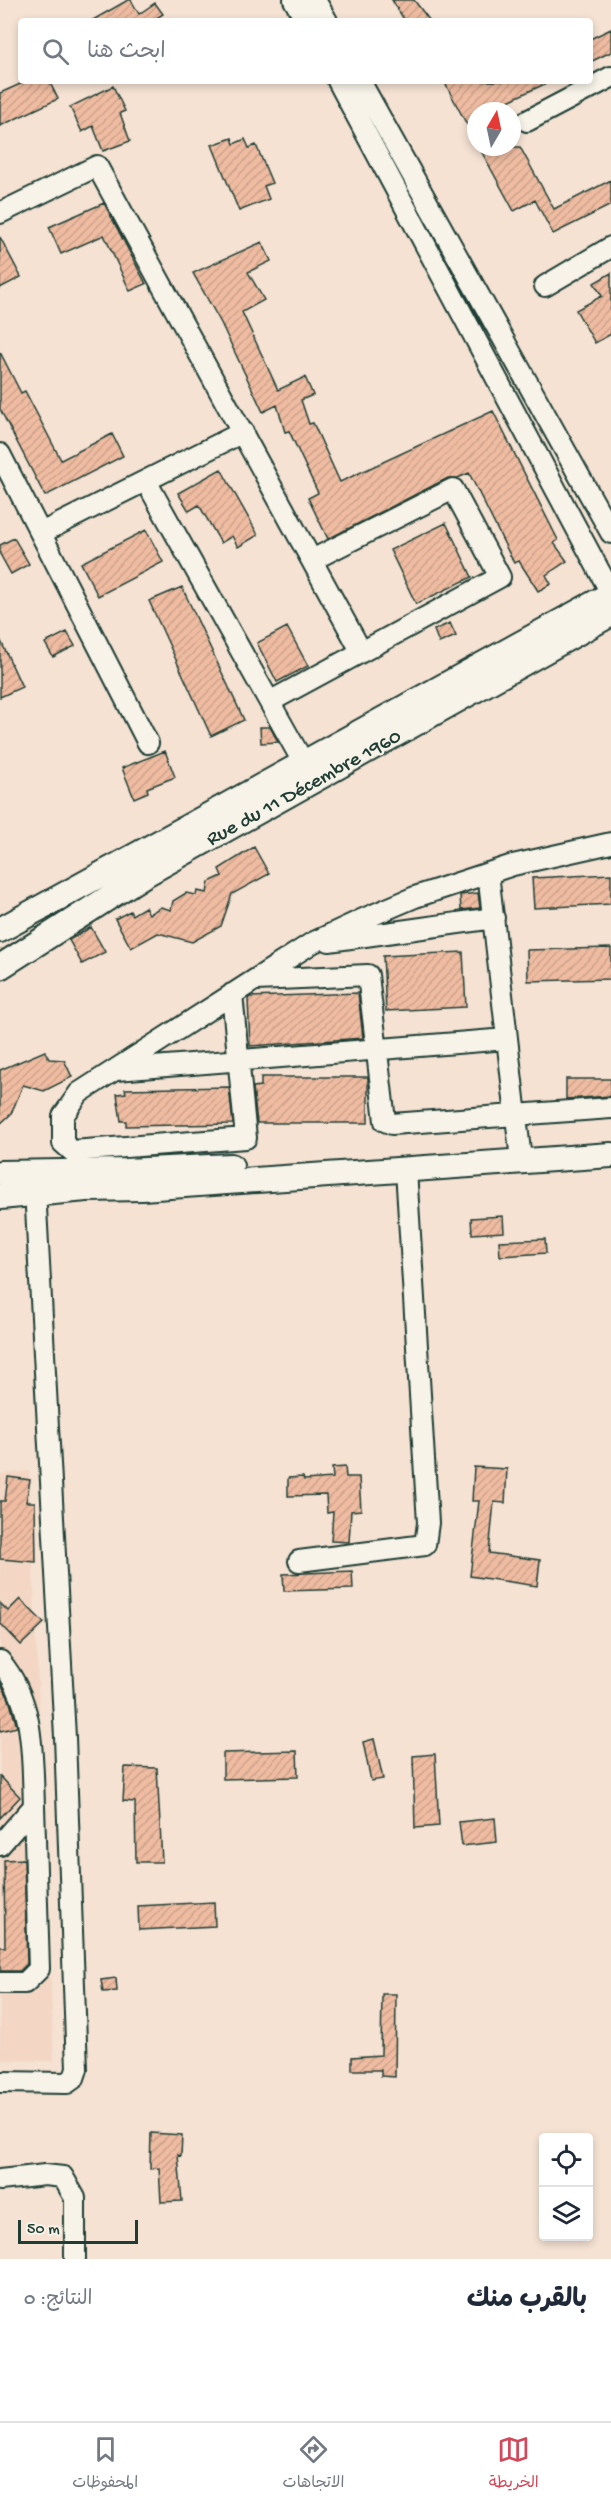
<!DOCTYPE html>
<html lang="ar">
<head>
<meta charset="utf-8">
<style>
  body { margin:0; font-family:"Gochi Hand","Playpen Sans Arabic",sans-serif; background:#f6f6f7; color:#1f2937; direction:rtl }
  .controls { position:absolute; right:18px; bottom:18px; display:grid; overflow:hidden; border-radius:6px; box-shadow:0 3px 9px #0003 }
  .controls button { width:54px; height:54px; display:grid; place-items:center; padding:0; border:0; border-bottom:2px solid #e0e1e3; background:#fff; color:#1f2937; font:30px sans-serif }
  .compass { position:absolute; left:467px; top:102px; width:54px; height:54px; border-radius:50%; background:#fff; box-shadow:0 3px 9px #0003; rotate:9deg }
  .scale { position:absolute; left:18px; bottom:15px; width:120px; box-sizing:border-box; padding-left:6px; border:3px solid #1f3d34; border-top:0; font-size:16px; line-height:21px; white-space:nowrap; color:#1f3d34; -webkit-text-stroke:4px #f7f3e8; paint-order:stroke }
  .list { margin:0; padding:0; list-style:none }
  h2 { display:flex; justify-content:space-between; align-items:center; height:78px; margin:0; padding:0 24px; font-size:26px }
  h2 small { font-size:20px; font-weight:400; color:#747a83 }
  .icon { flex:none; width:33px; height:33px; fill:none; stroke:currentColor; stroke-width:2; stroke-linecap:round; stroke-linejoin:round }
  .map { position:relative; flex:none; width:611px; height:2259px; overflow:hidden; direction:ltr }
  .search { position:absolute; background:#fff; box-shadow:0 3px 9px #0003; left:18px; right:18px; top:18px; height:66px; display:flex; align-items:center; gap:15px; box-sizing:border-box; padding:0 21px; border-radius:6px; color:#747a83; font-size:22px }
  .sheet { height:162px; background:#fff }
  nav { display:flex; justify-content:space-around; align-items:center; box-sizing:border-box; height:84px; border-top:2px solid #e0e1e3; background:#fff; font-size:16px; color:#747a83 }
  nav a { display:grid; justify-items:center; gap:3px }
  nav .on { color:#d1495b }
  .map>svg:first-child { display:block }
  .built { fill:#f3d7c4 }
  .building { fill:url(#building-hatch); stroke:#1f3d34; stroke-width:1.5 }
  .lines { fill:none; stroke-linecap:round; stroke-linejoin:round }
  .minor-casing { stroke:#1f3d34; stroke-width:24 }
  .major-casing { stroke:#1f3d34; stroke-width:28 }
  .minor { stroke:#f7f3e8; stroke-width:20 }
  .major { stroke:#f7f3e8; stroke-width:24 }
  .labels { text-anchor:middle; stroke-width:4.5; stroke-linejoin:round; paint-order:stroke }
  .street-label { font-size:21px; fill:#1f3d34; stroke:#f7f3e8 }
</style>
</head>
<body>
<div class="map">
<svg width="611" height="2259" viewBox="0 0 611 2259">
  <defs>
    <pattern id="building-hatch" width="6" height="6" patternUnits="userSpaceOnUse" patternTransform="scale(1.5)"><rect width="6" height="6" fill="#efbca1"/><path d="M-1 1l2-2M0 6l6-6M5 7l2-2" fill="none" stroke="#cca28b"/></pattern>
  </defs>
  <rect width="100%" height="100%" fill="#f5e2d3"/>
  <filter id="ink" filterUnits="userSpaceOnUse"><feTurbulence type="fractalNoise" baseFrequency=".0167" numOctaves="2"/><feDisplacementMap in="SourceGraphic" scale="12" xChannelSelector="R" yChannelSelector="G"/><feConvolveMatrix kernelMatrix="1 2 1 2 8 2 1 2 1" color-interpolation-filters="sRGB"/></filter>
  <g filter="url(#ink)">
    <!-- built -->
    <path class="built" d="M29 1471 54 2061 0 2060V1474Z"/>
    <!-- building -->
    <path class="building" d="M128 0H131L139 14 155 3 163 14 152 21H91Z
      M392 0H414L430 21H405Z
      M611 29V52L590 62V39Z
      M27 81H49L58 99 0 126V93Z
      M444 81H551L487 111H476V142Z
      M113 86 125 111 120 113 130 141 103 151 93 126 82 132 70 107Z
      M232 138 234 144 245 139 249 148 256 145 272 183 264 186 269 199 239 211 212 145Z
      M479 147H520L554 209 611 180V205L553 234 535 200 514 211Z
      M104 203 146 284 130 291 104 235 61 254 49 227Z
      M0 237 21 277 0 288Z
      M262 242 271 261 248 272 264 300 242 312 278 390 305 377 313 395 301 400 309 424 313 423 340 482 493 411 558 540 554 543 567 561 546 575 551 584 538 591 519 561 514 563 469 473 458 478H448L328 539 308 498 318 493 289 431 285 432 277 405 263 412 221 323 193 273Z
      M611 273V334L595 343 576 310 602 296 594 283Z
      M0 352 21 393 25 391 61 460 112 434 123 456 45 496 0 409Z
      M221 469 258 535 238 547 232 536 221 543 199 505 189 511 178 493Z
      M446 523 472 577 416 604 390 550Z
      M146 530 163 562 98 596 81 563Z
      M14 538 29 564 11 574 0 554V545Z
      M182 587 244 720 211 736 149 601Z
      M450 623 456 636 439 643 434 630Z
      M287 627 308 666 277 682 257 643Z
      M67 632 75 646 53 657 45 643Z
      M0 639 22 687 0 697Z
      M260 727H270L278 742 261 743Z
      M165 751 175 777 147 788 148 792 134 798 122 768Z
      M254 847 269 874 232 894 221 926 192 942 158 933 131 948 115 919 130 911 132 915 145 907 149 914 161 907 171 910 173 901 186 893 196 895 197 891 207 893 209 882 222 876 219 869Z
      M611 874V904L534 908 532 878Z
      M478 893 480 908 461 910 460 895Z
      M91 927 105 952 82 964 69 940Z
      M611 948V979L528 981 527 950Z
      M463 952 466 1007 386 1011 383 956Z
      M358 993 363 1038 250 1046 248 999 250 997Z
      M45 1051 49 1059 64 1060 72 1077 44 1091 23 1085 11 1114 0 1124V1070Z
      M261 1077H368V1123H257L253 1087 261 1086Z
      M566 1079H611V1096L566 1099Z
      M229 1087 233 1124 126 1126V1121H121L117 1094 126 1093 125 1089Z
      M503 1216 504 1232 472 1234 471 1218Z
      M545 1239 546 1253 500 1256 499 1241Z
      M345 1467 346 1477H359L361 1510 351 1511 349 1542 331 1541 333 1512 327 1513 326 1495 288 1496V1478L303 1477 304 1480 333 1478 332 1468Z
      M474 1467 507 1469 505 1503 494 1502 489 1553 540 1560 537 1586 470 1576 479 1501H472Z
      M8 1477 30 1480 26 1502H35L36 1562 0 1559V1501H5Z
      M352 1571 353 1589 284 1591 283 1574Z
      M20 1599 44 1623 21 1645 0 1623V1603L8 1611Z
      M0 1682 9 1699 17 1727 0 1731Z
      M374 1739 383 1779 371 1781 363 1742Z
      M297 1751 298 1777 223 1779V1753Z
      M435 1754 439 1826 415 1828 413 1756Z
      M125 1767 157 1768 162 1862H136L135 1802 123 1801Z
      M0 1776 20 1797 0 1818Z
      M495 1818 497 1842 462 1846 459 1822Z
      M24 1859 27 1964 20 1971H0V1947H5L4 1860Z
      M214 1902 215 1926 139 1930 138 1906Z
      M116 1978 117 1991 103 1992 101 1980Z
      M382 1994H396L395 2077 381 2076V2070H352V2057L381 2055Z
      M151 2133 182 2135 181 2156 178 2155 182 2201 161 2202 159 2168 150 2169Z"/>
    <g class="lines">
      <!-- minor casing -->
      <g class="minor-casing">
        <path id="minor" d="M294 0 306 21
          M315 0 327 21
          M338 81 611 593
          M360 81 611 533
          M527 121 611 77
          M0 213 97 166 361 651
          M545 286 611 247
          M0 454 148 743
          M146 481 303 762
          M41 533 243 432
          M271 701 500 577 453 489 312 560
          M488 873 520 1151
          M329 941 494 918
          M256 980 368 975 385 1121 392 1124 611 1108
          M232 994 246 1138 72 1151 63 1143V1116L79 1093 312 943 361 920 415 897 513 865 611 843
          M116 1070 507 1039
          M299 1561 425 1545 428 1523 406 1170
          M0 1661C35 1703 32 1753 34 1806L0 1845
          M0 1983H25L39 1969 34 1806
          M0 2082 67 2083 74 2078 77 2069 65 1737 36 1208
          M0 2180 45 2175 63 2177 75 2198V2259"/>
      </g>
      <!-- major casing -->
      <g class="major-casing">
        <path id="major" d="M0 930 611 594
          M0 967 144 875 611 614
          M0 1173 125 1171 231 1166
          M0 1197 86 1189 142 1188 611 1155"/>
      </g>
      <!-- minor -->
      <use href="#minor" class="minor"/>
      <!-- major -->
      <use href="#major" class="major"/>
    </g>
  </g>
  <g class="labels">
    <!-- street labels -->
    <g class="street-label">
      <text transform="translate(303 786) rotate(-29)" y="7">Rue du 11 Décembre 1960</text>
    </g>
  </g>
</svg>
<div class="controls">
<button><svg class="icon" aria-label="locate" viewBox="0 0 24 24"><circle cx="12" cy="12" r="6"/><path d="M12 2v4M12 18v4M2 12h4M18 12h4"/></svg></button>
<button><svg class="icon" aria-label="layers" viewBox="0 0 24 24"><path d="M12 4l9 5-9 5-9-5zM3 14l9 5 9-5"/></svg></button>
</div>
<svg class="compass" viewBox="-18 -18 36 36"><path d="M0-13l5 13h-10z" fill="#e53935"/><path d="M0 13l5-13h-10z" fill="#747a83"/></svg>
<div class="scale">50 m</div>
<div class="search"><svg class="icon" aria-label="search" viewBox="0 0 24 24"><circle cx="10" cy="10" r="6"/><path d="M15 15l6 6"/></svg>ابحث هنا</div>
</div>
<section class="sheet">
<h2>بالقرب منك<small>النتائج: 0</small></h2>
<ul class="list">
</ul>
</section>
<nav>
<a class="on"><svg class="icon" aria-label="map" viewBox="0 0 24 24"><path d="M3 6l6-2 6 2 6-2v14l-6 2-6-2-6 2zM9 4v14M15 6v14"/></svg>الخريطة</a>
<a><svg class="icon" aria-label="directions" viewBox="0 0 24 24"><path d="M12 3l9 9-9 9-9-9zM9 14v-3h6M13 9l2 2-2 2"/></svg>الاتجاهات</a>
<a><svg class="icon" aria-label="saved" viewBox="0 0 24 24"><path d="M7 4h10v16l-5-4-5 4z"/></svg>المحفوظات</a>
</nav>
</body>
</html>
